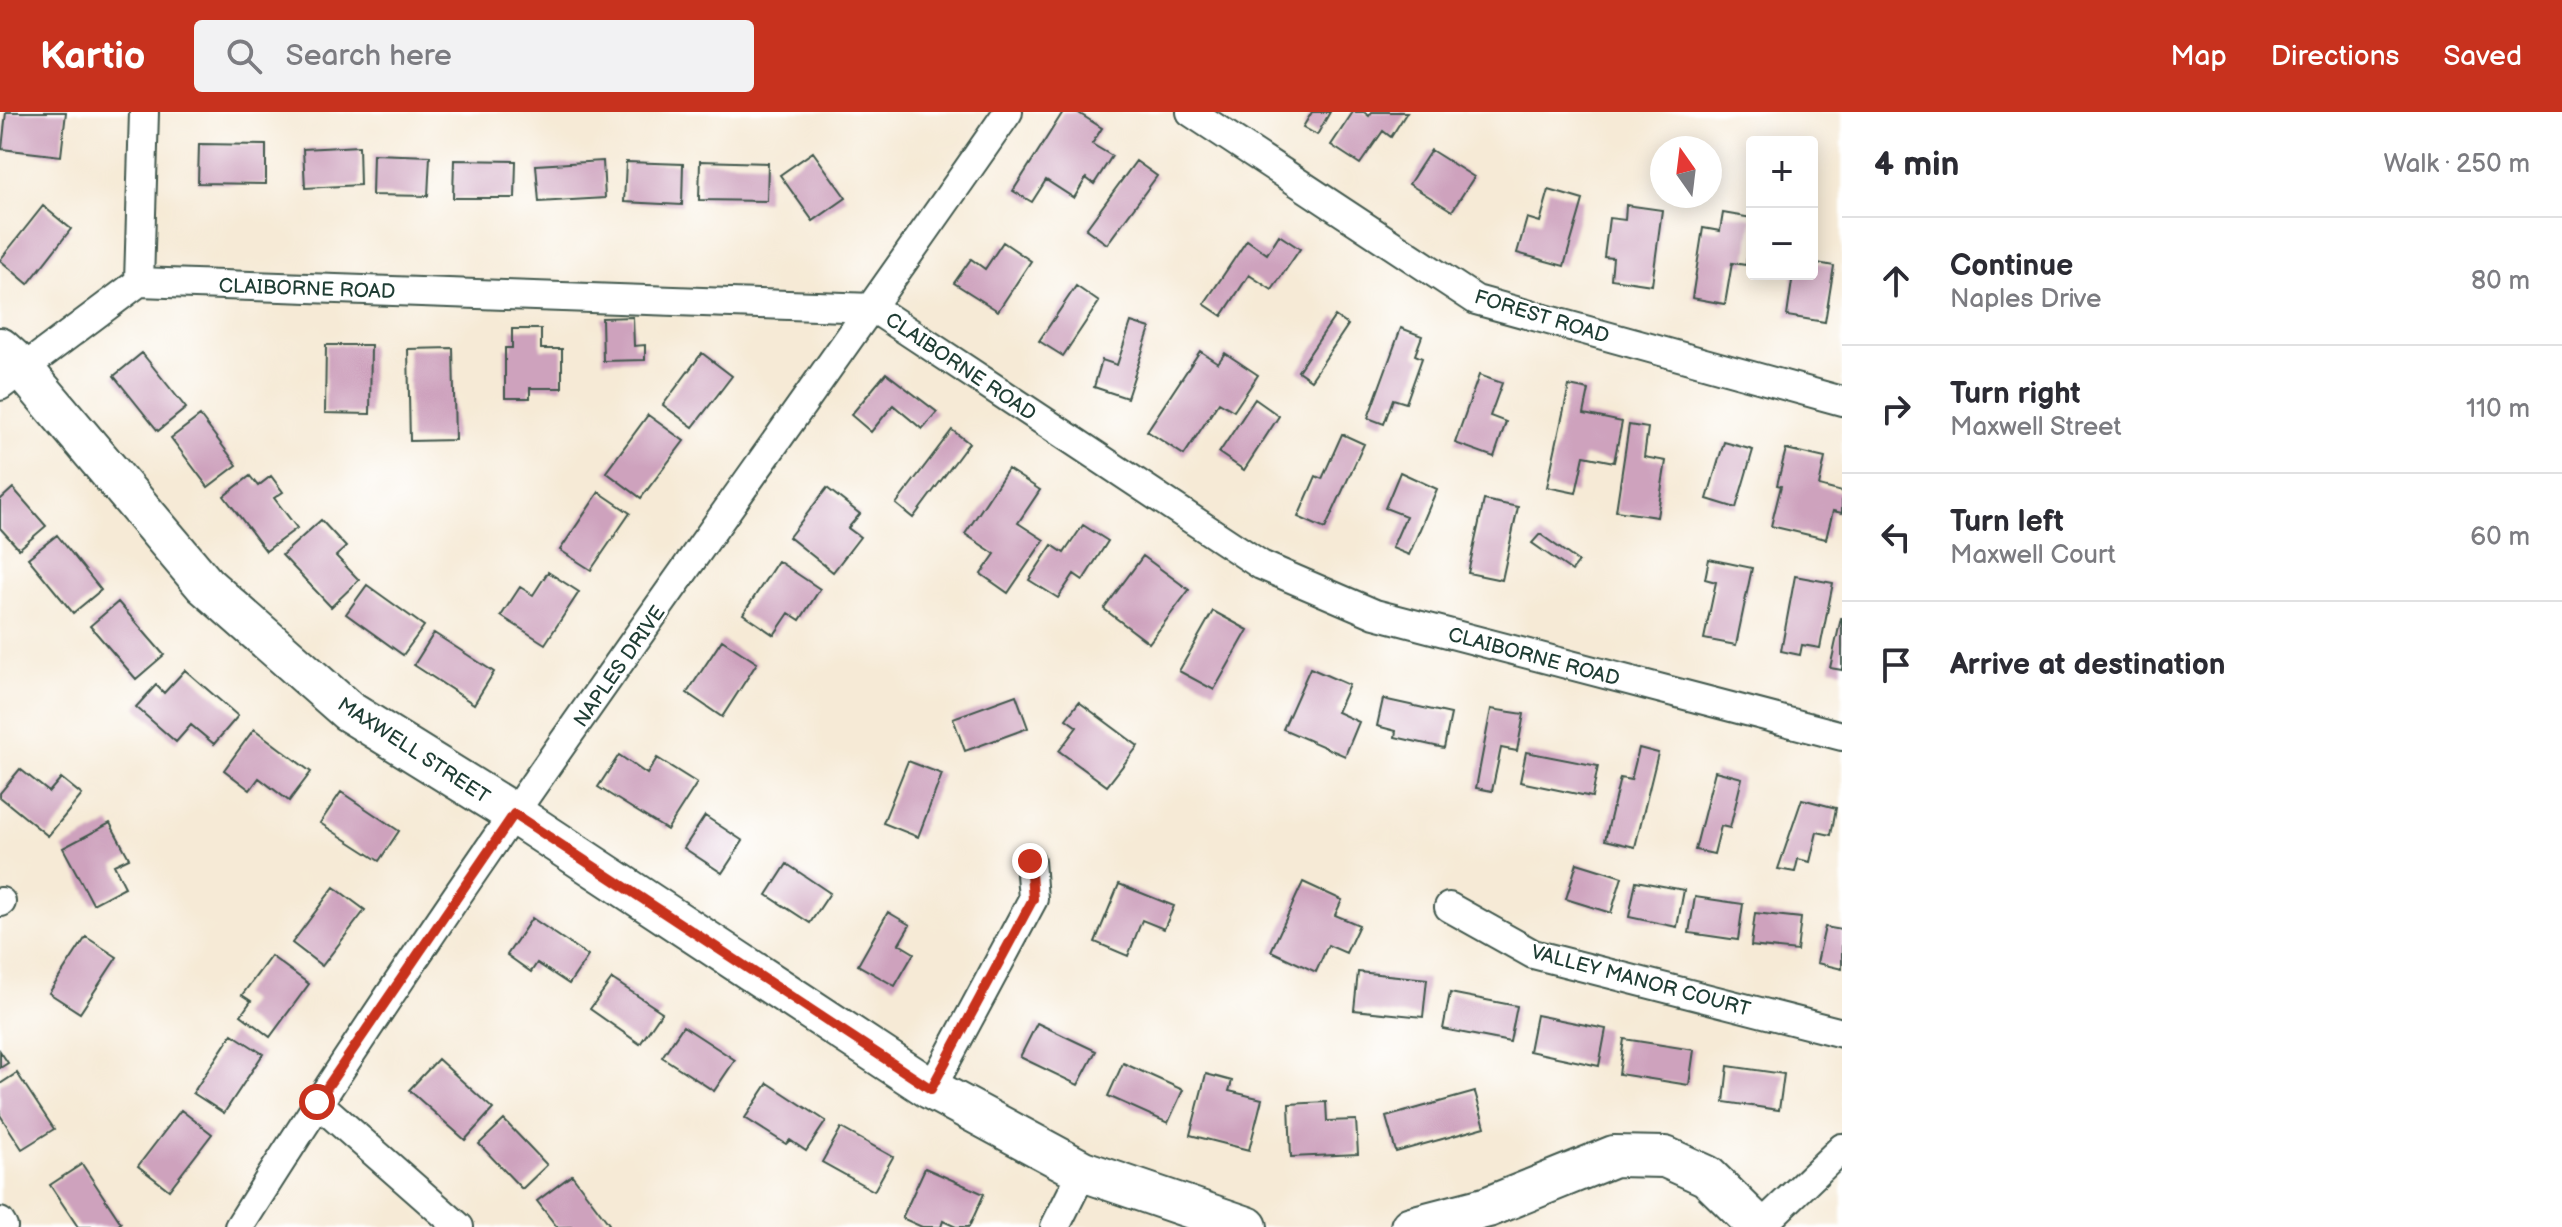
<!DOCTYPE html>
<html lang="en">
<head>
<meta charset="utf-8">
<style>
  body { margin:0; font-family:"Balsamiq Sans",sans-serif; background:#f2f2f3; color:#2b2b33 }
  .controls { position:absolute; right:24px; top:24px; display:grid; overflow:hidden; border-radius:8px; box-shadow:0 4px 20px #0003 }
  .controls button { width:72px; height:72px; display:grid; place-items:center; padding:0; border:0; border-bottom:2px solid #e1e1e2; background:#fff; color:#2b2b33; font:40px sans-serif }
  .compass { position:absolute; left:1650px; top:24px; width:72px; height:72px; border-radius:50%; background:#fff; box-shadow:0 4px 20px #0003; rotate:346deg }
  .stop { position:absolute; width:24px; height:24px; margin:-18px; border:6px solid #c8321e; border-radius:50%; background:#fff }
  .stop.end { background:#c8321e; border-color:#fff; box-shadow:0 2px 8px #0008 }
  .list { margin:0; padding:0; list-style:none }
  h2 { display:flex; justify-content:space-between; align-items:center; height:104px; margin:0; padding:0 32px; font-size:34px }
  h2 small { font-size:26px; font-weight:400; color:#7c7c81 }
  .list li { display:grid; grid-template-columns:52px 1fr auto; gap:24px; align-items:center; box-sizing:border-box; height:128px; padding:0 32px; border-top:2px solid #e1e1e2 }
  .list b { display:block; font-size:30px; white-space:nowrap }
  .list p { margin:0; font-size:26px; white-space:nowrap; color:#7c7c81 }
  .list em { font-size:26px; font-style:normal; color:#7c7c81 }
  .icon { flex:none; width:44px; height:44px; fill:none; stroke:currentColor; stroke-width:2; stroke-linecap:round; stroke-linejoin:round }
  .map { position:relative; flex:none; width:1842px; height:1115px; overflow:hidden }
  header { display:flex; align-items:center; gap:48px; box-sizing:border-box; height:112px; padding:0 40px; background:#c8321e; color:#fff }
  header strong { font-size:38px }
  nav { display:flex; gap:44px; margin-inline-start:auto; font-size:28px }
  .search { width:560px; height:72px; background:#f2f2f3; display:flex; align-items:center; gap:20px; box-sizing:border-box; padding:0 28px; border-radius:8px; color:#7c7c81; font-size:30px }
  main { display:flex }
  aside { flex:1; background:#fff }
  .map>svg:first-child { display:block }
  .building { fill:#cea2bd }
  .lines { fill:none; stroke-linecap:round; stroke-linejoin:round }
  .street-casing { stroke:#3f574c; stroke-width:32 }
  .secondary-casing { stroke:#3f574c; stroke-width:44 }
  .street { stroke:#fff; stroke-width:28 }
  .secondary { stroke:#fff; stroke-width:40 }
  .route { stroke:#c8321e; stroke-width:10 }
  .labels { text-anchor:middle; stroke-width:6; stroke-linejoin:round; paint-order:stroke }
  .street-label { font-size:20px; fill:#1f3d34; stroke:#fff }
</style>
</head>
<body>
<header>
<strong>Kartio</strong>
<div class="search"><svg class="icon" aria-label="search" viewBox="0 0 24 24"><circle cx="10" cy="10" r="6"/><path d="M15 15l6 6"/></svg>Search here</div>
<nav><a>Map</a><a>Directions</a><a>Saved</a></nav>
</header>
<main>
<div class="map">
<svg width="1842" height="1115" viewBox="0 0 1842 1115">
  <rect width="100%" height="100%" fill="#fff"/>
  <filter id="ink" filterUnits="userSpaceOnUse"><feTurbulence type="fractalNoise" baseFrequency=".0125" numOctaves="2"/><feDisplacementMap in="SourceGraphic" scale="16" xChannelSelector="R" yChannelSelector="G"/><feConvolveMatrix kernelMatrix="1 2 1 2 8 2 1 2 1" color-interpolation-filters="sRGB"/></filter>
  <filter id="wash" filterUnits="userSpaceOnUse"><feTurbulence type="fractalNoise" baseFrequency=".006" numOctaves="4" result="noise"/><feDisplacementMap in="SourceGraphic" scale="32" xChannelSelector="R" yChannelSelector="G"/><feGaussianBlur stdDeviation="1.8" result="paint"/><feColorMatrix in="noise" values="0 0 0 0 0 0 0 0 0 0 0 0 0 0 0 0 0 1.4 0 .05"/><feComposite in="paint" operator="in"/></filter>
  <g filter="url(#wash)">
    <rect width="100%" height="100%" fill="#f6ead6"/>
    <g id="blocks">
      <!-- building -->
      <path class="building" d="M6 0H66L61 44 2 37Z
        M1063 0H1077L1102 16 1092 32 1112 44 1094 72 1086 66 1074 86 1046 68 1032 90 1013 79Z
        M1312 0H1330L1317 23 1303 15Z
        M1353 0H1364L1369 4 1372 0H1407L1391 25 1383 19 1360 52 1331 33Z
        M199 32 266 33V72L198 71Z
        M359 34 360 73 305 76 303 37Z
        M1431 38 1474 65 1452 99 1409 72Z
        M813 40 846 86 813 109 780 63Z
        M373 42 430 44 428 84 372 83Z
        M454 48 516 49 515 86H453Z
        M603 49 605 86 539 90 536 53Z
        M700 49 768 51 767 89 699 88Z
        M1136 49 1157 64 1107 132 1086 117Z
        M626 50 683 52 682 93 624 90Z
        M1549 78 1583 88 1564 154 1517 141 1527 106 1540 110Z
        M1626 93 1662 98 1652 173 1611 167 1613 146 1604 145 1609 106 1625 108Z
        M43 94 71 117 28 172 0 148Z
        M1723 101 1752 106 1746 153 1732 151 1725 192 1692 186 1703 116 1720 119Z
        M1279 123 1300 137 1272 178 1249 163 1222 204 1204 192 1247 128 1267 142Z
        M1003 130 1031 149 998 199 954 171 971 147 985 157Z
        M1812 150 1834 154 1825 210 1787 204 1793 162H1812Z
        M1076 174 1099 190 1063 244 1039 229Z
        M1335 204 1348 213 1311 268 1298 259Z
        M633 205 634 234 645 233V248L603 249 602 206Z
        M1131 210 1150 216 1127 286 1094 275 1102 248 1117 253Z
        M1401 216 1422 224 1415 243 1422 246 1406 291 1393 287 1384 312 1368 306Z
        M512 217H541V237H562V276H530V286H505V236H512Z
        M326 233H371L370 302 325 301Z
        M453 236 455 328 410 329 408 237Z
        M1200 239 1218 251 1225 241 1258 263 1234 299 1219 290 1184 343 1147 319Z
        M142 241 186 296 158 319 114 264Z
        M702 241 732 264 693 315 663 293Z
        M886 261 937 300 922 317 893 293 871 320 851 303Z
        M1479 263 1502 271 1490 304 1506 310 1494 345 1455 331Z
        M1569 274 1589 278 1584 302 1622 310 1614 350 1584 344 1576 381 1547 375Z
        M1255 287 1279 304 1244 358 1219 341Z
        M648 303 684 329 641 386 606 360Z
        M200 304 237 353 208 375 171 326Z
        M1629 313 1648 316 1644 345 1666 349 1657 405 1616 399Z
        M952 318 969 331 913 406 896 392Z
        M1342 322 1364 332 1325 417 1298 405 1316 364 1322 367Z
        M1724 330 1753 338 1736 396 1707 387Z
        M1786 337 1825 346 1819 374 1842 380V401L1833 399 1826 427 1771 414 1781 374 1777 373Z
        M1008 357 1040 378 1018 411 1044 428 1008 481 981 462 995 442 965 422Z
        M1400 360 1437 377 1409 443 1392 436 1406 404 1385 396Z
        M250 364 258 374 271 364 283 380 274 386 297 416 266 439 224 384Z
        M13 376 46 414 19 437 0 416V388Z
        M827 376 860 402 848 416 860 425 833 460 789 425Z
        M599 380 630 401 591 458 560 438Z
        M1484 388 1518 395 1502 468 1468 461Z
        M321 408 346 435 336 444 359 468 331 495 282 443Z
        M1083 413 1108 429 1083 468 1074 462 1058 486 1029 468 1052 433 1064 441Z
        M1540 422 1579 450 1572 459 1532 431Z
        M57 423 101 478 73 501 28 446Z
        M1143 444 1189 478 1149 531 1104 497Z
        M1709 447 1752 456 1736 533 1704 527 1716 470 1705 467Z
        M778 449 820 477 800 508 789 501 774 523 743 502Z
        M548 460 579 480 545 532 501 504 520 475 533 483Z
        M1795 464 1833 471 1820 536 1802 533 1800 543 1781 539Z
        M367 473 424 514 403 543 346 502Z
        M118 490 164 543 136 567 90 514Z
        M1213 499 1248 518 1214 578 1179 559Z
        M1841 506H1842V558L1830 556Z
        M434 521 494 560 474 592 414 553Z
        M722 528 757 551 722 605 687 581Z
        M1310 556 1349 573 1337 600 1359 610 1345 644 1283 617Z
        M185 558 238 604 214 632 191 613 176 630 136 595 156 573 164 581Z
        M1016 583 1028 616 965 639 953 606Z
        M1383 587 1451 602 1444 636 1395 625 1396 619 1377 614Z
        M1079 590 1138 634 1107 674 1059 639 1077 615 1066 607Z
        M1491 597 1524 602 1517 639 1501 636 1492 679 1476 676Z
        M254 617 311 660 289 689 259 666 250 678 224 658Z
        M1639 636 1658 641 1635 735 1605 728 1620 666 1631 668Z
        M1526 640 1598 654 1592 685 1520 670Z
        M619 643 647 662 657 646 697 671 667 718 598 675Z
        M908 649 942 662 918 725 883 711Z
        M20 657 49 680 61 666 82 683 48 724 0 685V681Z
        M1715 659 1742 666 1730 716 1721 714 1714 742 1695 738Z
        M341 680 399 719 379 749 320 711Z
        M1802 687 1836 696 1831 723 1817 720 1810 750 1798 747 1795 760 1778 757Z
        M705 704 743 729 722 761 684 736Z
        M110 711 129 746 114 753 125 775 93 792 63 736Z
        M1577 751 1622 765 1611 801 1566 787Z
        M787 752 830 781 810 811 767 783Z
        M1636 769 1684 778 1677 815 1629 805Z
        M1303 770 1342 788 1335 803 1359 813 1346 841 1328 833 1316 860 1271 839Z
        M1119 772 1174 794 1164 817 1142 808 1128 844 1095 830Z
        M334 775 365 798 322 854 292 831Z
        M1695 785 1743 792 1738 828 1689 821Z
        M888 800 910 813 899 832 914 841 895 874 858 853Z
        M1755 801 1801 806 1797 839 1751 834Z
        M532 806 588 844 569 872 537 851 531 860 507 843Z
        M1825 815 1842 818V857L1817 851Z
        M86 825 117 845 80 901 49 881Z
        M271 844 309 872 270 925 241 903 251 889 242 883Z
        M1358 860 1427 867 1423 905 1354 898Z
        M612 867 662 900 640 932 590 897Z
        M1450 881 1517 894 1510 930 1443 917Z
        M1536 903 1606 917 1599 954 1529 939Z
        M1037 911 1096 939 1078 973 1020 945Z
        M683 914 735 948 714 979 662 945Z
        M232 922 263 942 224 1001 193 981Z
        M1624 927 1694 938 1689 973 1619 962Z
        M0 939 8 951 0 956Z
        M438 947 493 997 465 1028 409 978Z
        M1123 951 1183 978 1168 1011 1108 984Z
        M1728 954 1784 962 1779 998 1724 990Z
        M17 961 54 1017 22 1037 0 1003V972Z
        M1206 962 1232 969 1229 979 1262 987 1249 1038 1190 1023Z
        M768 971 826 1009 806 1039 790 1028 786 1032 745 1006Z
        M1475 980 1485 1015 1396 1040 1386 1005Z
        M1326 990 1327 1009 1356 1008 1358 1042 1291 1045 1289 992Z
        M181 998 212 1022 169 1078 138 1054Z
        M504 1008 547 1053 522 1077 479 1032Z
        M841 1016 893 1045 874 1079 822 1050Z
        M82 1052 121 1111 116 1115H78L50 1073Z
        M925 1056 984 1082 969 1115H956L943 1109 941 1115H922L902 1106Z
        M572 1063 609 1112 605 1115H557L537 1089Z"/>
    </g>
  </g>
  <g filter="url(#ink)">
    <use href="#blocks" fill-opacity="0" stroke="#3f574c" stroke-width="2"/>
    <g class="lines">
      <!-- street casing -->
      <g class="street-casing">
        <path id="street" d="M1191 0 1476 188 1842 289
          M139 170 144 0
          M0 274 139 170 873 196 1261 453 1375 502 1842 624
          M0 790H1
          M1449 795 1533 842 1842 921
          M931 977 1033 787 1030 749
          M317 990 459 1115
          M0 1110 3 1115
          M239 1115C479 733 751 371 1008 0
          M1055 1115 1083 1059
          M1760 1115 1842 1036"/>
      </g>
      <!-- secondary casing -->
      <g class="secondary-casing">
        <path id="secondary" d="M0 236 22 256 205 473 348 599 514 702 931 977 1083 1059 1247 1115
          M1411 1115 1488 1095 1614 1044 1665 1045 1707 1064 1759 1115"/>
      </g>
      <!-- street -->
      <use href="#street" class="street"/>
      <!-- secondary -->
      <use href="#secondary" class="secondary"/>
    </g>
  </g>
  <g class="lines" filter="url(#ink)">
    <!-- route -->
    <path class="route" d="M317 990 514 702 931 977 1033 787 1030 749"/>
  </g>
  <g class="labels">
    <!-- street labels -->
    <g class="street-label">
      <text transform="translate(307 176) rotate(2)" y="7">CLAIBORNE ROAD</text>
      <text transform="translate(1542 204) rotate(17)" y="7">FOREST ROAD</text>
      <text transform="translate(961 254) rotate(34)" y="7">CLAIBORNE ROAD</text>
      <text transform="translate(1534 544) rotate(15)" y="7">CLAIBORNE ROAD</text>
      <text transform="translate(619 554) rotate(-55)" y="7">NAPLES DRIVE</text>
      <text transform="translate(414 638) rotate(33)" y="7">MAXWELL STREET</text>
      <text transform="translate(1641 868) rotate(15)" y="7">VALLEY MANOR COURT</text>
    </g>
  </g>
</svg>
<div class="controls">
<button>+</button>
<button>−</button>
</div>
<svg class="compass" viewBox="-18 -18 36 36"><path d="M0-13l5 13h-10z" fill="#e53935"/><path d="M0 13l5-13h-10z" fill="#7c7c81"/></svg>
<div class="stop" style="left:317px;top:990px"></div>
<div class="stop end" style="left:1030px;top:749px"></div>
</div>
<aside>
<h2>4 min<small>Walk · 250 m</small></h2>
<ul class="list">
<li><svg class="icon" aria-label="ahead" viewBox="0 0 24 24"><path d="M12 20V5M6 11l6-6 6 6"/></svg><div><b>Continue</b><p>Naples Drive</p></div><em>80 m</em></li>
<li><svg class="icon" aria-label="right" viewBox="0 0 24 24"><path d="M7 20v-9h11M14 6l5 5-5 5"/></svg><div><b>Turn right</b><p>Maxwell Street</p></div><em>110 m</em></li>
<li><svg class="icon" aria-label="left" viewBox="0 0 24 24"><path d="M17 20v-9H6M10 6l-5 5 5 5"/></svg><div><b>Turn left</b><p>Maxwell Court</p></div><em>60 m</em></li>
<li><svg class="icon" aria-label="arrive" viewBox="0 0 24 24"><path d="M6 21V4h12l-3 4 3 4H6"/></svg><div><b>Arrive at destination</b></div></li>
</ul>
</aside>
</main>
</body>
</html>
